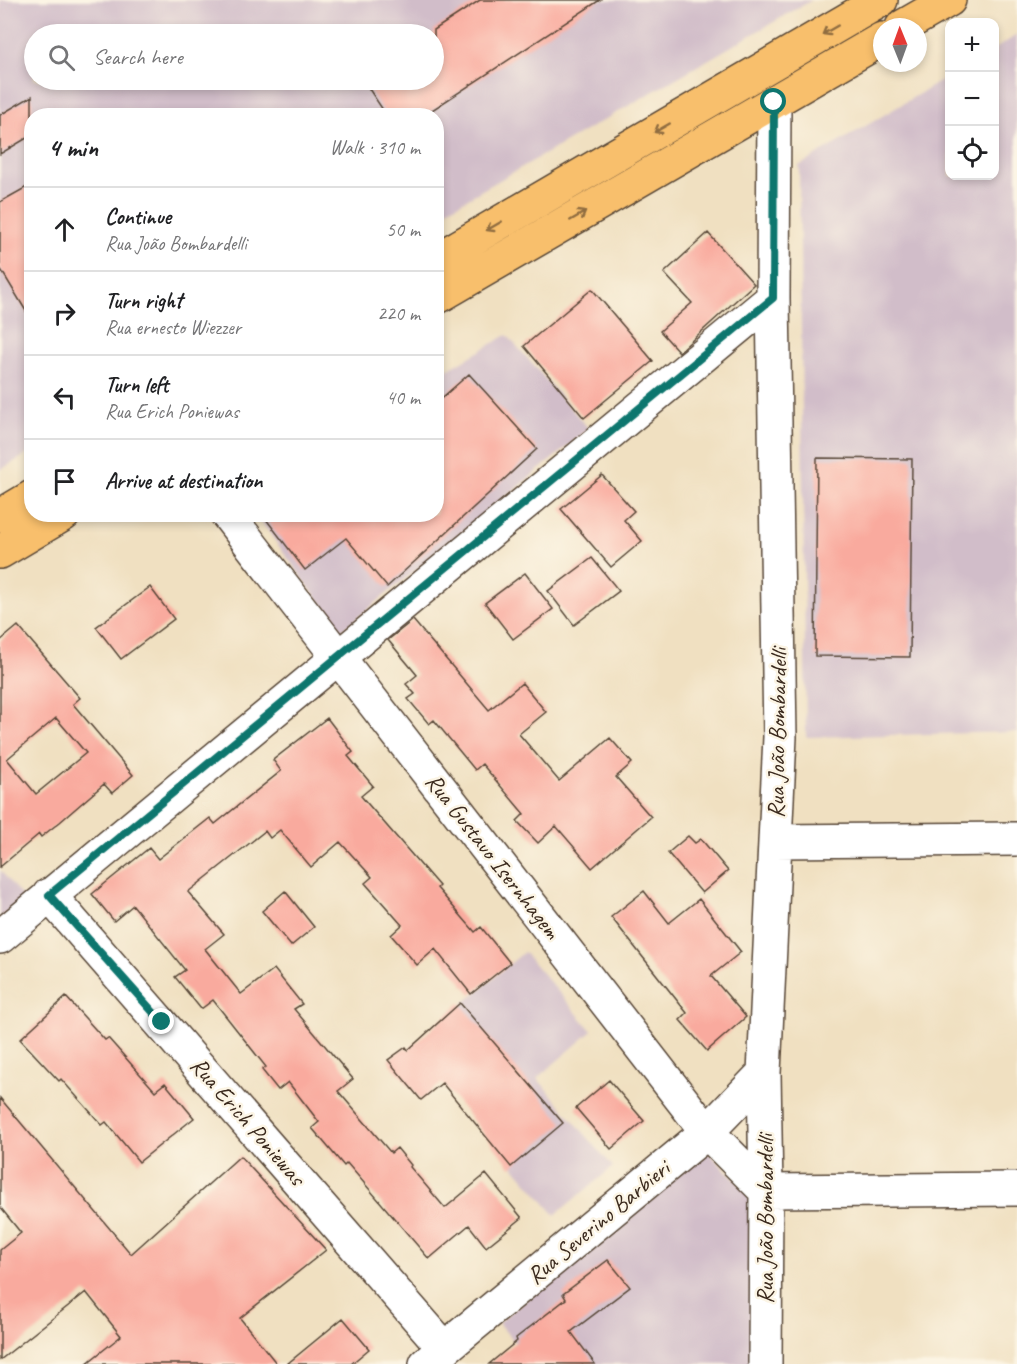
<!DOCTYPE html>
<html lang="en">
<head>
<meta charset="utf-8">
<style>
  body { margin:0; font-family:Caveat,sans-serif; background:#f2f2f2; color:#202124 }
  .controls { position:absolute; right:18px; top:18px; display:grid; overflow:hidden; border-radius:12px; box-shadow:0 3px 9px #0003 }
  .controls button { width:54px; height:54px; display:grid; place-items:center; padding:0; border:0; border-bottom:2px solid #e0e0e0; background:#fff; color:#202124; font:30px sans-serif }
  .compass { position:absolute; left:873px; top:18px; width:54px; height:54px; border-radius:50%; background:#fff; box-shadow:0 3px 9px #0003; rotate:359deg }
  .stop { position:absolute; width:18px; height:18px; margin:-14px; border:4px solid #0f766e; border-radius:50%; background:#fff }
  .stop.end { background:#0f766e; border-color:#fff; box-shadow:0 2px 6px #0008 }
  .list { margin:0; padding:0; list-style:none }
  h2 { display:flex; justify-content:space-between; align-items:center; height:78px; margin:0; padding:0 24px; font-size:26px }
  h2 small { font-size:20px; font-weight:400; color:#757577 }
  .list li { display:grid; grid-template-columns:39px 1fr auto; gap:18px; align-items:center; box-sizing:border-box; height:84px; padding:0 24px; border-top:2px solid #e0e0e0 }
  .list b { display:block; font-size:22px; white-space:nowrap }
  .list p { margin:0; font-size:20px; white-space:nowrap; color:#757577 }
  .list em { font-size:20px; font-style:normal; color:#757577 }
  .icon { flex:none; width:33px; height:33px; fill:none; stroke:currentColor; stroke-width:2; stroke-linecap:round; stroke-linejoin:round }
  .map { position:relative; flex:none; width:1017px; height:1364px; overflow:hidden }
  .search { position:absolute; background:#fff; box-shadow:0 3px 9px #0003; left:24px; top:24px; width:420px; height:66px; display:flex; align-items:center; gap:15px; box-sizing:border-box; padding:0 21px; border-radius:33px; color:#757577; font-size:22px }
  .panel { position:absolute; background:#fff; box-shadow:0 3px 9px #0003; left:24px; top:108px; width:420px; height:414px; border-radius:24px }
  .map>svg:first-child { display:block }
  .industrial { fill:#d1bdc9; fill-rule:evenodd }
  .building { fill:#f9aa9e; fill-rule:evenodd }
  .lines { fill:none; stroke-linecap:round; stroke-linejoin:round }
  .minor-casing { stroke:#564536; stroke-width:36 }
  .major-casing { stroke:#564536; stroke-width:36 }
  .minor { stroke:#fff; stroke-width:33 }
  .major { stroke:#f8bf6c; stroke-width:33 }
  .oneway { stroke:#906d41 }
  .route { stroke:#0f766e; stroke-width:8 }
  .labels { text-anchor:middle; stroke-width:5; stroke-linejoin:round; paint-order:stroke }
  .street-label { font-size:24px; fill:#3b2a1e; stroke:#fcf5e5 }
</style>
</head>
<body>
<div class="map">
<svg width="1017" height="1364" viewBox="0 0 1017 1364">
  <rect width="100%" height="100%" fill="#fcf5e5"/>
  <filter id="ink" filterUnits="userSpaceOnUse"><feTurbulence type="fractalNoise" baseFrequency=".0167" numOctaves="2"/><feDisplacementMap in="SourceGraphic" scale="12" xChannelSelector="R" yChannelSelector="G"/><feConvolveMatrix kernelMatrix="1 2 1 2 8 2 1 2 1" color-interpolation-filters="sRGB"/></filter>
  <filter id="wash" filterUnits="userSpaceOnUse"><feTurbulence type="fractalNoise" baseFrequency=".008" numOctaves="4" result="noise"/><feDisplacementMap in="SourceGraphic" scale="24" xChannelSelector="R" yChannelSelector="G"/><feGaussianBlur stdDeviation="1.35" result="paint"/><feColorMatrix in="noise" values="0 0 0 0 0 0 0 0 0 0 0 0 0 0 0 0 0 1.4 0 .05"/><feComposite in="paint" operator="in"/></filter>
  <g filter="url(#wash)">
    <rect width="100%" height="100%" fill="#f0e0c1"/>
    <!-- industrial -->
    <path class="industrial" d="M0 0H812L437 216 436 116H32L31 452 0 470ZM34 34H434V80H34Z
      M1017 35V732L806 737 799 166 949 76 950 176H994L995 49Z
      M507 335 589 429 341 631 256 515 436 514 437 376Z
      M0 870 24 899 0 919Z
      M524 952 592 1031 537 1078 613 1167 555 1215 412 1047Z
      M707 1151 751 1196V1364H534L498 1323Z"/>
    <g id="blocks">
      <!-- building -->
      <path class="building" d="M480 0H600L423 116H387L363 80H434V30Z
        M32 96V135L0 154V115Z
        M32 184V321L0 268V202Z
        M708 233 754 284 679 352 660 331 692 303 664 273Z
        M592 289 653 361 584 418 524 346Z
        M469 374 537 449 387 587 346 538 305 570 262 514H436V403Z
        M817 458 912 459 910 657 815 656Z
        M602 475 634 511 624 520 642 541 611 567 561 509Z
        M592 558 619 591 574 625 548 591Z
        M525 573 553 609 513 639 485 603Z
        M150 587 174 619 121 659 96 627Z
        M413 620 489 710 522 683 546 712 519 734 559 781 610 738 632 763 616 777 651 817 592 868 556 826 538 843 517 821 524 814 482 764 475 770 434 720 429 724 408 699 415 694 406 684 417 675 388 640Z
        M18 626 80 698 73 704 133 775 112 793 104 784 60 822 41 837 39 834 0 867V641ZM56 718 86 753 36 794 7 759Z
        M327 718 353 752 348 756 373 786 361 796 439 886 437 888 475 932 481 927 510 963 471 994 435 949 417 965 391 935 402 925 365 883 372 877 340 842 311 867 280 830 270 838 265 831 188 892 224 934 205 949 241 994 274 969 302 1004 294 1009 353 1079 338 1091 391 1153 397 1148 411 1165 410 1167 445 1208 486 1174 522 1218 486 1247 469 1225 429 1259 347 1163 344 1166 312 1128 319 1122 288 1082 278 1090 262 1070 266 1067 213 1000 201 1009 175 977 185 970 133 905 114 921 92 894 149 848 158 859 210 818 215 824 281 771 273 760Z
        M688 836 695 843 701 839 728 871 702 893 668 853Z
        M285 891 314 927 291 946 262 911Z
        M644 891 669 923 699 899 741 952 711 976 746 1017 707 1051 680 1020 687 1013 611 917Z
        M66 997 105 1040 108 1038 155 1091 165 1083 194 1118 139 1162 106 1122 102 1125 61 1079 59 1081 20 1039Z
        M460 1003 563 1123 511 1167 442 1083 421 1100 388 1060 406 1047 408 1050Z
        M609 1080 644 1121 611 1149 576 1108Z
        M0 1098 131 1254 240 1156 326 1250 240 1318 277 1364H86L121 1336 86 1292 0 1360V1250L21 1233 0 1207Z
        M608 1260 630 1287 571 1332 595 1364H489L517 1341 516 1338 566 1299 563 1294Z
        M343 1318 369 1349 351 1364H287Z"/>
    </g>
  </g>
  <g filter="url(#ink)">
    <use href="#blocks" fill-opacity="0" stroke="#564536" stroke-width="1.5"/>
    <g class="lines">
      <!-- minor casing -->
      <g class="minor-casing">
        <path id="minor" d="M227 514 707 1132 766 1191 1017 1189
          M775 841 1017 839
          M49 895 445 1349
          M0 937 773 298
          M426 1364 707 1132 764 1073
          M765 1364 766 1191 764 1073 780 737 773 298 774 102"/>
      </g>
      <!-- major casing -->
      <g class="major-casing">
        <path id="major" d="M902 27 949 0
          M436 260 881 0
          M436 298 882 39
          M0 516 32 497
          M0 552 64 514"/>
      </g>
      <!-- minor -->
      <use href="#minor" class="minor"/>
      <!-- major -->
      <use href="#major" class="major"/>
    </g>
    <!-- one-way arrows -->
    <defs><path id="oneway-shaft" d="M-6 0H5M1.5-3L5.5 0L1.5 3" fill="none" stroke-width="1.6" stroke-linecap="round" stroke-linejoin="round" transform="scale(1.5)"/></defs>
    <g class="oneway">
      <use href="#oneway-shaft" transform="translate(830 30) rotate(150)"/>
      <use href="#oneway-shaft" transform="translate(662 128) rotate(150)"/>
      <use href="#oneway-shaft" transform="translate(578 216) rotate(-30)"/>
      <use href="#oneway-shaft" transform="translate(494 226) rotate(150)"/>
    </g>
  </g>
  <g class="lines" filter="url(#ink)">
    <!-- route -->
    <path class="route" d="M162 1022 49 895 773 298 774 102"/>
  </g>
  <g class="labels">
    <!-- street labels -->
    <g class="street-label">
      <text transform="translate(777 733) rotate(-89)" y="8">Rua João Bombardelli</text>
      <text transform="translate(493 856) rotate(52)" y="8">Rua Gustavo Isernhagem</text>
      <text transform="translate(248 1121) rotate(49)" y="8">Rua Erich Poniewas</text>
      <text transform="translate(765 1219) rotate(-90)" y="8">Rua João Bombardelli</text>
      <text transform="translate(598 1222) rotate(-40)" y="8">Rua Severino Barbieri</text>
    </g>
  </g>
</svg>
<div class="controls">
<button>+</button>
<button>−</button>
<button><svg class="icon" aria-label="locate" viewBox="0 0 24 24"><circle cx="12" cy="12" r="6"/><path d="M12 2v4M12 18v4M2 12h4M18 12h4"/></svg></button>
</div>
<svg class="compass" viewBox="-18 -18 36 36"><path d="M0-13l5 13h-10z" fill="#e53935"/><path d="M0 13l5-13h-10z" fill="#757577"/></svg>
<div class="stop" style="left:774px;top:102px"></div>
<div class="stop end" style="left:162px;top:1022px"></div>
<div class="search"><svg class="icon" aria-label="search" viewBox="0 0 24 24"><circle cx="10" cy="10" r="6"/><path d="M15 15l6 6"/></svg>Search here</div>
<section class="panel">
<h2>4 min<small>Walk · 310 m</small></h2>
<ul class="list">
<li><svg class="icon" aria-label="ahead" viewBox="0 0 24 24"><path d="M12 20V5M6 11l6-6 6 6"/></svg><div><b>Continue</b><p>Rua João Bombardelli</p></div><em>50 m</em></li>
<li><svg class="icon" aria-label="right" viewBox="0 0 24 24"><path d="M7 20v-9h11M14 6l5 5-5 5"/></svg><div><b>Turn right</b><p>Rua ernesto Wiezzer</p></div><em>220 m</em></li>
<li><svg class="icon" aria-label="left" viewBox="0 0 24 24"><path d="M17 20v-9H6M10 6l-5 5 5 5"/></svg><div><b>Turn left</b><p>Rua Erich Poniewas</p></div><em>40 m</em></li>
<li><svg class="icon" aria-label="arrive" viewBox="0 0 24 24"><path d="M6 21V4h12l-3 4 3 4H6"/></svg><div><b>Arrive at destination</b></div></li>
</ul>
</section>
</div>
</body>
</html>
